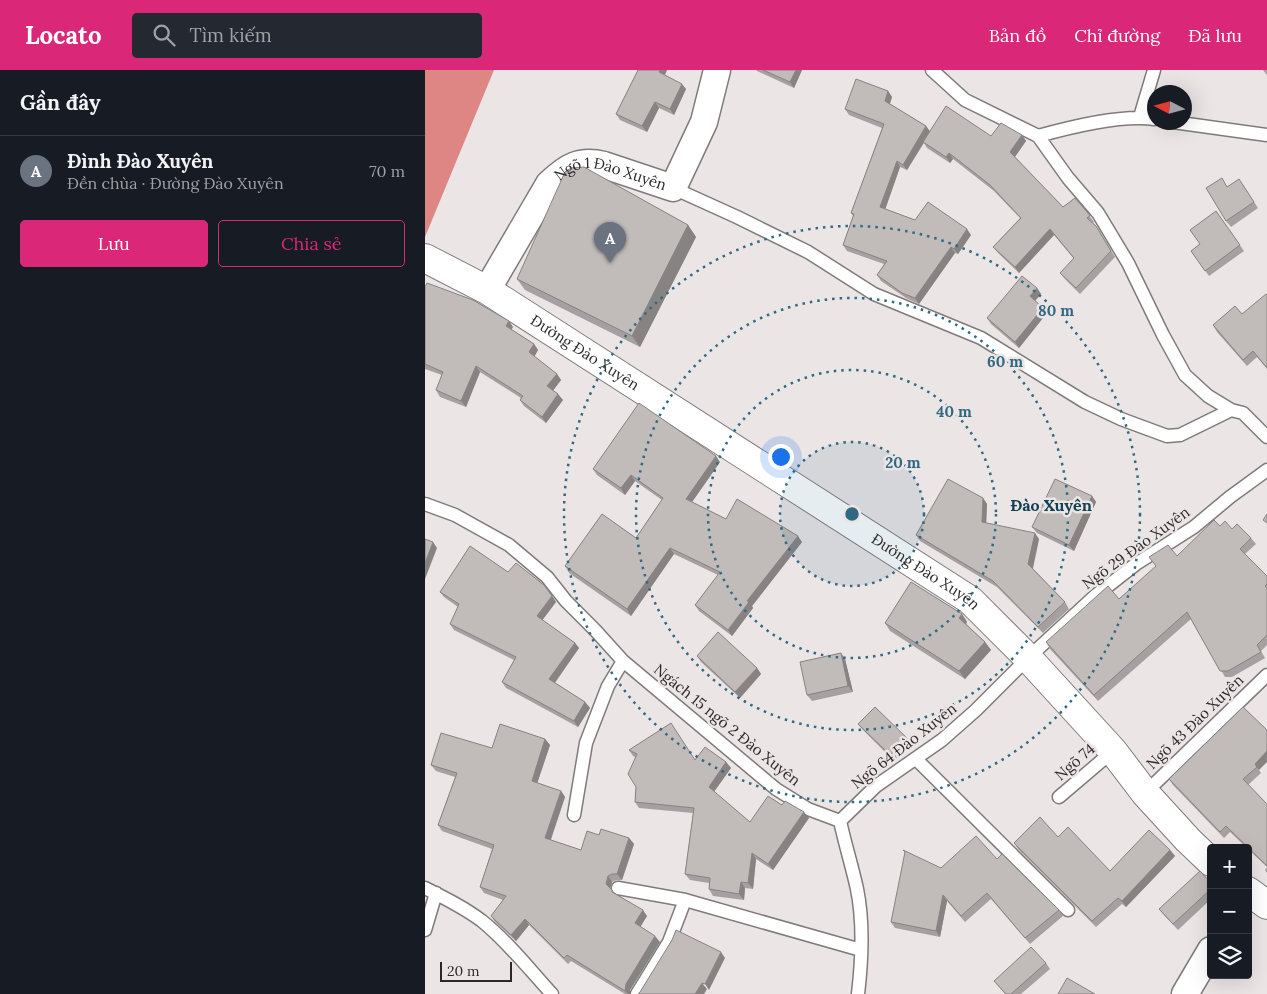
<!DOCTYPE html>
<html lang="vi">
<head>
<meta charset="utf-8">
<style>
  body { margin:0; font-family:Lora,serif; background:#242831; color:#f1f3f6 }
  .controls { position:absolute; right:15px; bottom:15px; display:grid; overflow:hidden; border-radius:5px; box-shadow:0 5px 20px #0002 }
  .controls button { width:45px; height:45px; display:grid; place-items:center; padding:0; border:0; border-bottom:1px solid #363941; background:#171b24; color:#f1f3f6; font:25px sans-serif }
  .compass { position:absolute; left:722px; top:15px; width:45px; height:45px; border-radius:50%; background:#171b24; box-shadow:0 5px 20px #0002; rotate:276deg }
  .scale { position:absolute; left:15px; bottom:12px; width:72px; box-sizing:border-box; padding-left:5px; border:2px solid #2c2929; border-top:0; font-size:14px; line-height:18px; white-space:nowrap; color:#2c2929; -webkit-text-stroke:4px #ece5e5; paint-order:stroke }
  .you { position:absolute; left:355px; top:386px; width:18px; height:18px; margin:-12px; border:4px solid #fff; border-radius:50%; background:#1a73e8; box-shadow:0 0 0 8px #1a73e833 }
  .badge { display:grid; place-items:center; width:32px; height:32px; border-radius:50%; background:#db2777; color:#fff; font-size:16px; font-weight:700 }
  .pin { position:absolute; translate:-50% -41px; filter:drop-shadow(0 1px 2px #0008) }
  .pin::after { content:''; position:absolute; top:26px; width:18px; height:15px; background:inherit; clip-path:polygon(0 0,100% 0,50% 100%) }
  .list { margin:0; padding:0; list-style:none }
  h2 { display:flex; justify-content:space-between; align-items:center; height:65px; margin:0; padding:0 20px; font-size:21px }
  h2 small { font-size:16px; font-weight:400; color:#9ea1a6 }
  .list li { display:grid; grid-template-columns:32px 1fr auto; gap:15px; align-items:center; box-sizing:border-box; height:70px; padding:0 20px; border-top:1px solid #363941 }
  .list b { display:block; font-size:19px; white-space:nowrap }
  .list p { margin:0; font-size:16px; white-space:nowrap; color:#9ea1a6 }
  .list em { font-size:16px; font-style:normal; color:#9ea1a6 }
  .actions { display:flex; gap:10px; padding:15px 20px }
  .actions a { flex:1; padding:11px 0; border:1px solid #db2777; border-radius:5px; text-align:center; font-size:18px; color:#db2777 }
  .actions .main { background:#db2777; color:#fff }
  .icon { flex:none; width:28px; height:28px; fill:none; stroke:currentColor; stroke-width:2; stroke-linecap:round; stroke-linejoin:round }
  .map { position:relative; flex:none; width:842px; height:924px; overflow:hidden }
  header { display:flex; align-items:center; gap:30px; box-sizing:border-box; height:70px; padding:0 25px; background:#db2777; color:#fff }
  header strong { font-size:24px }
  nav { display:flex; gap:28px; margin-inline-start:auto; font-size:18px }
  .search { width:350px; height:45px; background:#242831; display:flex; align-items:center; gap:12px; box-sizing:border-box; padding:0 18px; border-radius:5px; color:#9ea1a6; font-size:19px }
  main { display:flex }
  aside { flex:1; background:#171b24 }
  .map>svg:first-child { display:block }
  .water { fill:#de8683 }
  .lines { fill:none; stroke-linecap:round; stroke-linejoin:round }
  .lane-casing { stroke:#807a7a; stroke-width:15 }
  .street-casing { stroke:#807a7a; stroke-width:29 }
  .secondary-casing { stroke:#807a7a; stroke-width:30 }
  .lane { stroke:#fff; stroke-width:12 }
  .street { stroke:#fff; stroke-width:26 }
  .secondary { stroke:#fff; stroke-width:28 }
  .wall { fill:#a6a1a0 }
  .shaded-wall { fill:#878382 }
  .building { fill:#c1bbba; stroke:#878382 }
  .ring { fill:none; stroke:#2f6982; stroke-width:2.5; stroke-dasharray:2.5 5 }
  .labels { text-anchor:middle; stroke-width:5; stroke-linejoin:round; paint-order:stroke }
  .street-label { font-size:15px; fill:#2c2929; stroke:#ece5e5 }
  .neighbourhood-label { font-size:16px; font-weight:bold; fill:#104154; stroke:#ece5e5 }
  .centre { fill:#2f6982; stroke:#ece5e5; stroke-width:2.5 }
  .ring-label { font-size:15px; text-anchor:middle; font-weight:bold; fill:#2f6982; stroke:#ece5e5; stroke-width:5; stroke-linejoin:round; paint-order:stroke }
</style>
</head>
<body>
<header>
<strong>Locato</strong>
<div class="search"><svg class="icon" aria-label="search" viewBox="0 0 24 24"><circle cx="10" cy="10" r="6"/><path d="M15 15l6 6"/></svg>Tìm kiếm</div>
<nav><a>Bản đồ</a><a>Chỉ đường</a><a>Đã lưu</a></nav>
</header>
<main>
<aside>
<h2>Gần đây<small></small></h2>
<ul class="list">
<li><span class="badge" style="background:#6b7280">A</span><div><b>Đình Đào Xuyên</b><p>Đền chùa · Đường Đào Xuyên</p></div><em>70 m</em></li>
</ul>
<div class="actions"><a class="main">Lưu</a><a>Chia sẻ</a></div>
</aside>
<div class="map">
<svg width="842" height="924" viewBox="0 0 842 924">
  <rect width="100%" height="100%" fill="#ece5e5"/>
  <!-- water -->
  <path class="water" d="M0 0H69L0 167Z"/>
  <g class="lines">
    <!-- lane casing -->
    <g class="lane-casing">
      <path id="lane" d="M507 0 540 30 613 66 643 108 673 143 703 193 738 265 760 305 783 326 806 340
        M715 47 729 0
        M748 52 842 65
        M613 66C645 57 697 44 730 49
        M248 118 312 147 383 182 449 224 556 268 660 332 696 349 742 366 755 365 806 340 818 343 842 367
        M0 434 30 445 84 475 122 507 141 531 170 560 198 591 351 719 383 739 415 751
        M491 689 643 840
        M720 723 842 605
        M634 727 688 681
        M149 745 161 673 183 616 198 591
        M0 818C20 828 40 838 57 851 83 872 105 900 127 924
        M193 818 260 830 436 880
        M0 860 11 823
        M212 924 244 872 260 830
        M433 924C437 890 439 853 432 819 427 796 420 774 415 751L451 716 517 670 551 640 603 588 670 526 711 494 769 457 805 427 842 400"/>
    </g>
    <!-- street casing -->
    <g class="street-casing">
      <g id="street">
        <path id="s1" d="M62 220 124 114C142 97 154 89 179 95L248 118 279 52 292 0"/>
        <path d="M760 924 786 880"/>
      </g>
    </g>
    <!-- secondary casing -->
    <g class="secondary-casing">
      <g id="secondary">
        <path id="s2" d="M0 188 62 220 545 530 603 588 688 681 720 723 763 770 786 792"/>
        <path d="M823 821 842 835"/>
      </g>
    </g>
    <!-- lane -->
    <use href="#lane" class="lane"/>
    <!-- street -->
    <use href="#street" class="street"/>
    <!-- secondary -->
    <use href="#secondary" class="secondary"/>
  </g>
  <!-- wall -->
  <path class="wall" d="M213 0H242L240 5 261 19 249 45 234 38 222 62 195 50 191 44Z
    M331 0H377L369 18 332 1Z
    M838 0H842V5Z
    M463 21 467 27 465 34 501 56 505 61 566 66 597 65 601 71 590 87 638 137 650 128 666 148 669 152 668 153 675 162 690 187 655 224 640 209 635 203 649 189 629 165 594 203 573 183 568 177 595 148 569 121 528 89 525 93 502 78 499 73 482 100 475 97 460 139 490 150 546 165 533 184 530 183 494 234 481 228 456 211 452 205 459 194 422 181 418 175 428 146 426 143 457 58 424 45 420 39Z
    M818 115 833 138 806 157 801 151 802 117Z
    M791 141 819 181 784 206 766 181 775 174Z
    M263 155 271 167 215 277 100 220 92 209Z
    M0 217 88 257 86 259 109 274 113 280 109 287 132 304 136 310 128 320 138 330 121 353 99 336 95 330 96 328 55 302 41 337 15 327 11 320 17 305 0 299Z
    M612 218 616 224 610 231 622 243 594 278 566 254 562 248Z
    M842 225V299L832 287 822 296 792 262 788 255 817 244Z
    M295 392 267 432 301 449 377 472 327 536 328 538 307 566 274 541 270 535 293 505 249 484 206 546 144 503 140 496 211 468 237 430 210 411 200 425 172 405 168 399Z
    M667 426 671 432 649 481 612 463 607 457Z
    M558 428 562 434 561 453 614 469 608 499 640 532 644 539 618 563 572 517 495 471 491 465Z
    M795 456 807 459 826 468 831 474 820 484 842 506V575L836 581 840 588 807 607H800L766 549 673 631 625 579 621 572 694 529 752 486Z
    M83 502 127 526 131 532 117 550 150 573 154 578 130 613 160 632 165 638 153 657 81 618 77 612 89 590 29 560 25 554 33 537 19 527 15 522Z
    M537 544 542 552 541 554 560 572 566 580 540 609 465 561 460 553Z
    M272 586 332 598 336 604 315 628 276 592Z
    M420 589 428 622 387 631 382 625Z
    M433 654 482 668 486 674 469 691 438 660Z
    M842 660 834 700 836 703 823 715 842 734V803L840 800 842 797 823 779V778H822L805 762 799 768 748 715 744 709Z
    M120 669 125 675 112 713 136 721 140 727 126 770 156 780 174 765 204 768 209 774 197 810H191L187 812 186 819 190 823 222 846 215 857 235 872 205 920V924H200L146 891 143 894 104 855 91 871 70 852 66 846 78 830 59 823 55 817 67 779 17 761 13 755 30 707 11 701 6 695 67 678Z
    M204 680 270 690 301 692 306 698 289 722 325 752 357 735 384 748 348 800 331 789 328 819 320 818 319 830 288 826 284 819V813L265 810 260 804 268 743 214 738 210 732 211 717 210 687 208 686Z
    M633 767 685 801 745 780 750 786 701 837 697 834 671 857 593 779 589 773Z
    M572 789 634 840 638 846 605 874 566 829 540 852 522 831 515 867 470 858 466 852 516 798Z
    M786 813V829L753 860 739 845 734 839Z
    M621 893 625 899 596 924H580L569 911Z"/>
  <!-- shaded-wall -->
  <path class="shaded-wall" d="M235 0H242L238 8 234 2Z
    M371 0H377L369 18 365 12Z
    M257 14 261 19 249 45 245 39Z
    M463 21 467 27 464 36 460 31Z
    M230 32 234 38 222 62 217 56Z
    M501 56 505 62 482 100 478 95Z
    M597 65 601 71 589 88 585 82Z
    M524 83 528 89 525 93 521 87Z
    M472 91 475 97 459 143 455 137Z
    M263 155 271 167 215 277 207 266Z
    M542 159 546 165 533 184 529 179Z
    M625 159 629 165 594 203 590 197Z
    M526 177 530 183 494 234 490 228Z
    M612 218 616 224 609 232 605 226Z
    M618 238 622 243 594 278 590 272Z
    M84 251 88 257 85 262 81 256Z
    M109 274 113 280 108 289 104 282Z
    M51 296 55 302 41 337 36 331Z
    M132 304 136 310 127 322 122 316Z
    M133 324 138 330 121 353 117 347Z
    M291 386 295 392 265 435 261 429Z
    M206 405 210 411 200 425 196 418Z
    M667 426 671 432 649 481 644 475Z
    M558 428 562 434 561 458 557 452Z
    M610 463 614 469 607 501 603 494Z
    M373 466 377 472 327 536 328 538 307 566 303 560 322 531Z
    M8 472 12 478 0 509V493Z
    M245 478 249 484 206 546 202 539Z
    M127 526 131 532 116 552 112 546Z
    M537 544 542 552 540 556 534 548Z
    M560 572 566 580 540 609 534 601Z
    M150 573 154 578 128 615 124 609Z
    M416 583 420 589 428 622 423 616Z
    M332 598 336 604 315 628 310 622Z
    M160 632 165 638 153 657 149 651Z
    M120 669 125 675 111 717 107 711Z
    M842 681V692L834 700 830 694Z
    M301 692 306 698 288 723 284 717Z
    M136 721 140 727 124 774 120 768Z
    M379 742 384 748 348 800 343 794Z
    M204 768 209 774 197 810 192 804Z
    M745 780 750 786 701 837 697 831Z
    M327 783 331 789 328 819 323 813Z
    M183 806 187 812 185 820 181 814Z
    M316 812 320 818 319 830 314 824Z
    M518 825 522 831 515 867 511 861Z
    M218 840 222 846 214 859 210 853Z
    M100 849 104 855 91 871 86 865Z
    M230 866 235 872 205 920V924H203L200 921 201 914Z
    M296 882 300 888 284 920 280 914Z
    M277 913 282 919 279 924H270Z"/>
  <!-- building -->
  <path class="building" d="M213 0H235L234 2 257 14 245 39 230 32 217 56 191 44Z
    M338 0H371L365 12Z
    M431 9 463 21 460 31 501 56 478 95 472 91 455 137 490 150 503 132 542 159 529 179 526 177 490 228 477 223 452 205 462 191 418 175 429 144 426 143 459 54 420 39Z
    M521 36 566 66 576 53 597 65 585 82 638 137 650 128 662 142 665 146 662 148 671 156 686 181 651 218 635 203 649 188 625 159 590 197 568 177 596 148 565 115 524 83 521 87 498 72Z
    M159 97 263 155 207 266 92 209 140 102 146 98Z
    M797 108 802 117 814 109 829 132 801 151 781 118Z
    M791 141 815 175 780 201 766 181 775 174 765 160Z
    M597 206 612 218 605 226 618 238 590 272 562 248Z
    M2 213 48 230 84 251 81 256 109 274 104 282 132 304 122 316 133 324 117 347 95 330 98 326 51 296 36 331 11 320 18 302 0 294V217Z
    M841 224 842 225V298L828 281 818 290 788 255 810 236 817 244Z
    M214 333 291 386 261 429 301 449 312 429 373 466 322 531 324 532 303 560 270 535 295 502 245 478 202 539 140 496 177 444 211 468 238 428 206 405 196 418 168 399Z
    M523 409 558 428 557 452 610 463 603 494 640 532 613 557 568 511 491 465Z
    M630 409 667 426 644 475 607 457Z
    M842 444V453L838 450Z
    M789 450 795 456 800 451 807 459 812 454 826 468 815 479 842 506V514L840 516 842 518V565L832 575 836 582 803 601H795L762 542 669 625 621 572 683 516 694 529 731 496 724 487 743 475 752 486Z
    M0 469 8 472 0 493Z
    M45 476 83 502 91 493 119 515 127 526 112 546 150 573 124 609 160 632 149 651 77 612 91 587 25 554 34 534 15 522Z
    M486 512 537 544 534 548 560 572 534 601 460 553Z
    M293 562 332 598 310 622 272 586Z
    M416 583 423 616 382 625 375 592Z
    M450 637 482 668 465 685 433 654Z
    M818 637 842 660V681L830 694 832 697 818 709 842 734V796L801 756 795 762 744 709Z
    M246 653 270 690 280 677 301 692 284 717 325 752 343 726 357 735 360 731 379 742 343 794 327 783 323 813 316 812 314 824 284 819 285 808 260 804 269 738 210 732 211 717 203 704 212 684 204 680Z
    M75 654 120 669 107 711 136 721 120 768 156 780 162 761 174 765 176 759 204 768 192 804H187L183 806 181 814 187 820V822L218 840 210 853 230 866 201 914 200 921 142 885 139 888 100 849 86 865 66 846 81 826 55 817 69 775 13 755 32 703 6 695 16 663 67 678Z
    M615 747 633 767 643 757 685 801 724 760 745 780 697 831 693 828 667 851 589 773Z
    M551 766 572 789 577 784 634 840 600 868 562 823 536 846 518 825 511 861 466 852 480 782 478 780 516 798Z
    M775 801 786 813V819L748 854 734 839Z
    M251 860 296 882 280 914 277 913 270 924H213L215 922 247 870Z
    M606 877 621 893 586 924H581L569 911Z
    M642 908 670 924H633Z"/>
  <!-- distance rings -->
  <circle cx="427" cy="444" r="72" fill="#2f6982" fill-opacity=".12"/>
  <g class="ring">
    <circle cx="427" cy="444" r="72"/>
    <circle cx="427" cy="444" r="144"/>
    <circle cx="427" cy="444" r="216"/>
    <circle cx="427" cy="444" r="288"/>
  </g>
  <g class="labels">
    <!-- street labels -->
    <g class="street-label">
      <text dy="5" stroke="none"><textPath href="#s1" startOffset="191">Ngõ 1 Đào Xuyên</textPath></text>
      <text dy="5" stroke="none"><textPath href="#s2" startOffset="186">Đường Đào Xuyên</textPath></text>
      <text transform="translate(711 478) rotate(-36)" y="5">Ngõ 29 Đào Xuyên</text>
      <text dy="5" stroke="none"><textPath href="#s2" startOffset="591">Đường Đào Xuyên</textPath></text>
      <text transform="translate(770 652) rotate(-44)" y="5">Ngõ 43 Đào Xuyên</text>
      <text transform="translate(302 655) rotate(39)" y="5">Ngách 15 ngõ 2 Đào Xuyên</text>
      <text transform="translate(479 676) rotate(-38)" y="5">Ngõ 64 Đào Xuyên</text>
      <text transform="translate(650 692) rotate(-41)" y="5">Ngõ 74</text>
    </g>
    <!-- neighbourhood labels -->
    <g class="neighbourhood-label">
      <text x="626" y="441">Đào Xuyên</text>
    </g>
  </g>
  <circle cx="427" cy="444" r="8" class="centre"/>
  <g class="ring-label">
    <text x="631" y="246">80 m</text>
    <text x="580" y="297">60 m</text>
    <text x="529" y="347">40 m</text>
    <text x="478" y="398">20 m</text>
  </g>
</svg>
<div class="controls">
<button>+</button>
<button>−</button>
<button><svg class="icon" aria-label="layers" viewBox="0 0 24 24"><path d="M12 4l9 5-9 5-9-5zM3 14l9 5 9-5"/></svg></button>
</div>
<svg class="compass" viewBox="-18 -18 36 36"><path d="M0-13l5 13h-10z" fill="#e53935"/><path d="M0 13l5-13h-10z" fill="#9ea1a6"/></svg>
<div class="scale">20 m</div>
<div class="you"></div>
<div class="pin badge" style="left:185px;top:193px;background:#6b7280">A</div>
</div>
</main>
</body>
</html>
